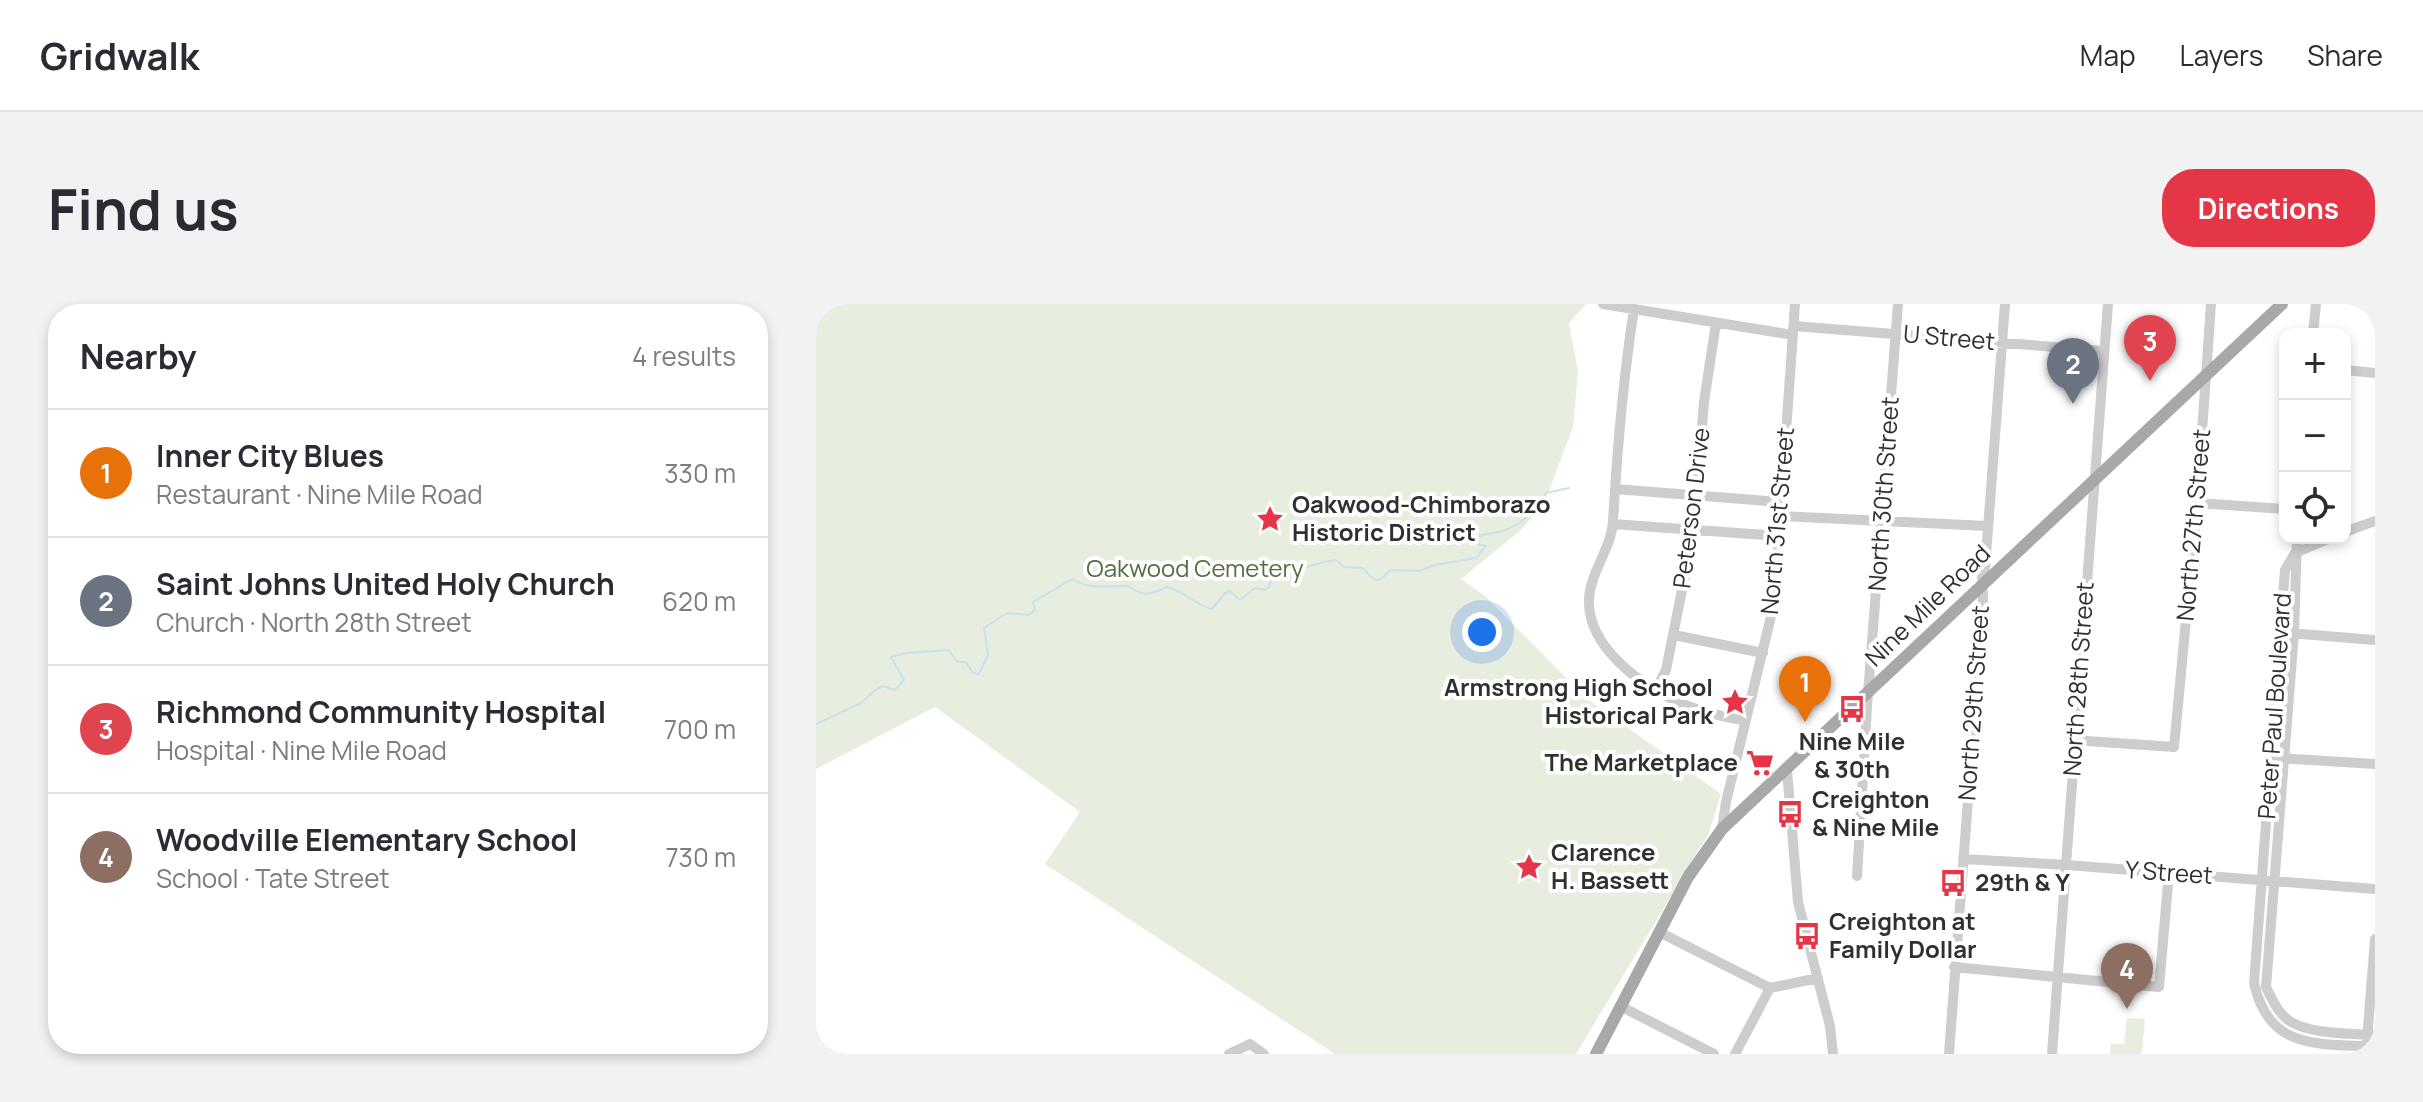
<!DOCTYPE html>
<html lang="en">
<head>
<meta charset="utf-8">
<style>
  body { margin:0; font-family:Manrope,sans-serif; background:#f2f2f3; color:#2b2b33 }
  .controls { position:absolute; right:24px; top:24px; display:grid; overflow:hidden; border-radius:16px; box-shadow:0 4px 12px #0003 }
  .controls button { width:72px; height:72px; display:grid; place-items:center; padding:0; border:0; border-bottom:2px solid #e1e1e2; background:#fff; color:#2b2b33; font:40px sans-serif }
  .you { position:absolute; left:666px; top:328px; width:28px; height:28px; margin:-20px; border:6px solid #fff; border-radius:50%; background:#1a73e8; box-shadow:0 0 0 12px #1a73e833 }
  .badge { display:grid; place-items:center; width:52px; height:52px; border-radius:50%; background:#e43647; color:#fff; font-size:26px; font-weight:700 }
  .pin { position:absolute; translate:-50% -66px; filter:drop-shadow(0 2px 4px #0008) }
  .pin::after { content:''; position:absolute; top:42px; width:28px; height:24px; background:inherit; clip-path:polygon(0 0,100% 0,50% 100%) }
  .list { margin:0; padding:0; list-style:none }
  h2 { display:flex; justify-content:space-between; align-items:center; height:104px; margin:0; padding:0 32px; font-size:34px }
  h2 small { font-size:26px; font-weight:400; color:#7c7c81 }
  .list li { display:grid; grid-template-columns:52px 1fr auto; gap:24px; align-items:center; box-sizing:border-box; height:128px; padding:0 32px; border-top:2px solid #e1e1e2 }
  .list b { display:block; font-size:30px; white-space:nowrap }
  .list p { margin:0; font-size:26px; white-space:nowrap; color:#7c7c81 }
  .list em { font-size:26px; font-style:normal; color:#7c7c81 }
  .icon { flex:none; width:44px; height:44px; fill:none; stroke:currentColor; stroke-width:2; stroke-linecap:round; stroke-linejoin:round }
  .map { position:relative; flex:none; width:1559px; height:750px; overflow:hidden; border-radius:32px }
  header { display:flex; align-items:center; gap:48px; box-sizing:border-box; height:112px; padding:0 40px; background:#fff; border-bottom:2px solid #e1e1e2 }
  header strong { font-size:38px }
  nav { display:flex; gap:44px; margin-inline-start:auto; font-size:28px }
  .intro { display:flex; align-items:center; justify-content:space-between; box-sizing:border-box; height:192px; padding:0 48px }
  h1 { margin:0; font-size:56px }
  .button { padding:20px 36px; border-radius:32px; background:#e43647; color:#fff; font-size:28px; font-weight:700 }
  main { display:flex; gap:48px; padding:0 48px }
  aside { flex:1; background:#fff; border-radius:32px; box-shadow:0 4px 12px #0003 }
  .map>svg:first-child { display:block }
  .green { fill:#e7eddf }
  .lines { fill:none; stroke-linecap:round; stroke-linejoin:round }
  .stream { stroke:#cce0ec; stroke-width:2 }
  .minor { stroke:#cdcdcd; stroke-width:10 }
  .major { stroke:#a8a8a8; stroke-width:12 }
  .labels { text-anchor:middle; stroke-width:8; stroke-linejoin:round; paint-order:stroke }
  .street-label { font-size:24px; fill:#303030; stroke:#fff }
  .poi-label { font-size:24px; font-weight:bold; fill:#303030; stroke:#fff; text-anchor:start }
  .park-label { font-size:24px; fill:#556c3e; stroke:#fff }
</style>
</head>
<body>
<header>
<strong>Gridwalk</strong>
<nav><a>Map</a><a>Layers</a><a>Share</a></nav>
</header>
<div class="intro"><h1>Find us</h1><a class="button">Directions</a></div>
<main>
<aside>
<h2>Nearby<small>4 results</small></h2>
<ul class="list">
<li><span class="badge" style="background:#e8710a">1</span><div><b>Inner City Blues</b><p>Restaurant · Nine Mile Road</p></div><em>330 m</em></li>
<li><span class="badge" style="background:#6b7280">2</span><div><b>Saint Johns United Holy Church</b><p>Church · North 28th Street</p></div><em>620 m</em></li>
<li><span class="badge" style="background:#e0444e">3</span><div><b>Richmond Community Hospital</b><p>Hospital · Nine Mile Road</p></div><em>700 m</em></li>
<li><span class="badge" style="background:#8d6e63">4</span><div><b>Woodville Elementary School</b><p>School · Tate Street</p></div><em>730 m</em></li>
</ul>
</aside>
<div class="map">
<svg width="1559" height="750" viewBox="0 0 1559 750">
  <rect width="100%" height="100%" fill="#fff"/>
  <!-- green -->
  <path class="green" d="M0 0H770L753 19 762 68 757 123 728 200 705 226 645 275 669 292 771 395 905 490 893 529 760 750H519L229 560 264 508 119 403 0 465Z
    M1311 714 1329 715 1326 748 1325 750H1294L1295 740H1308Z"/>
  <g class="lines">
    <!-- stream -->
    <path class="stream" d="M0 420 45 399 59 386 67 382 79 386 88 376 75 353 90 349 133 346 141 358H150L157 369 163 370 172 351 168 324 191 309 213 311 219 306 217 298 256 275C276 287 290 281 312 282 328 293 334 291 351 283 370 288 379 301 396 305L409 289 414 287 424 296 439 284 449 286 453 283 456 271C478 268 498 259 520 256L528 263 546 264C561 277 558 282 575 266L603 267 619 261 660 254 670 242 661 240V235C668 229 671 230 679 229 702 224 721 208 730 189L753 184"/>
    <!-- minor -->
    <path class="minor" d="M787 0 977 31
      M818 5C807 76 801 147 797 218 795 245 775 267 773 294 770 344 829 385 870 401 889 409 910 413 929 417
      M978 22 1288 47
      M1497 30 1500 0
      M1529 66 1559 69
      M799 185 965 198
      M1381 199 1469 205
      M964 212 1171 222
      M797 220 963 232
      M1529 228 1559 217
      M1481 234 1478 329 1450 683C1456 695 1461 707 1471 715 1488 730 1536 730 1559 731
      M1479 249 1469 266 1438 679C1453 747 1502 739 1559 743
      M1479 249 1515 234
      M1473 329 1559 336
      M858 331 947 349
      M840 385 850 366 878 226 888 98 900 19
      M1257 436 1358 443 1381 199 1395 0
      M1461 454 1559 460
      M971 466 982 598 1014 722 1017 750
      M906 525 910 498 958 300 979 0
      M1147 555 1251 561 1559 585
      M1041 572 1051 403 1082 0
      M843 628 954 684 1002 674
      M1138 663 1343 683 1353 569
      M804 702 898 750
      M1551 737 1559 635
      M413 750 434 740 448 750
      M919 750 954 684
      M1133 750 1167 294 1166 270 1169 264 1189 0
      M1236 750C1253 500 1274 250 1292 0"/>
    <!-- major -->
    <path class="major" d="M780 750 872 573 906 525 1466 0"/>
  </g>
  <!-- icons -->
  <defs>
    <g id="sight-bare" transform="scale(2.16)"><path d="M0-6L1.8-2.2L6-1.7L2.9 1.2L3.7 5.4L0 3.3L-3.7 5.4L-2.9 1.2L-6-1.7L-1.8-2.2Z" fill="#e43647" stroke="#fff" stroke-width="2.5" paint-order="stroke"/></g>
    <g id="bus-bare" transform="scale(2.16)"><path d="M-5-6H5V4H4V6H2V4H-2V6H-4V4H-5ZM-3.5-4V0h7V-4ZM-3.5 1.2v1.5H-2V1.2ZM2 1.2v1.5H3.5V1.2Z" fill="#e43647" stroke="#fff" stroke-width="2.5" paint-order="stroke"/></g>
    <g id="supermarket-bare" transform="scale(2.16)"><path d="M-6-5.5h2.5l.6 2H6L4.5 2H-2.5L-4.4-4H-6ZM-1.5 3.2a1.3 1.3 0 1 0 .1 0ZM3 3.2a1.3 1.3 0 1 0 .1 0Z" fill="#e43647" stroke="#fff" stroke-width="2.5" paint-order="stroke"/></g>
  </defs>
  <g fill-rule="evenodd">
    <use href="#sight-bare" x="454" y="215"/>
    <use href="#sight-bare" x="919" y="398"/>
    <use href="#bus-bare" x="1036" y="405"/>
    <use href="#supermarket-bare" x="944" y="459"/>
    <use href="#bus-bare" x="974" y="510"/>
    <use href="#sight-bare" x="713" y="563"/>
    <use href="#bus-bare" x="1137" y="579"/>
    <use href="#bus-bare" x="991" y="632"/>
  </g>
  <g class="labels">
    <!-- street labels -->
    <g class="street-label">
      <text transform="translate(1133 34) rotate(5)" y="8">U Street</text>
      <text transform="translate(1068 190) rotate(-86)" y="8">North 30th Street</text>
      <text transform="translate(876 204) rotate(-83)" y="8">Peterson Drive</text>
      <text transform="translate(962 217) rotate(-85)" y="8">North 31st Street</text>
      <text transform="translate(1378 221) rotate(-85)" y="8">North 27th Street</text>
      <text transform="translate(1112 302) rotate(-44)" y="8">Nine Mile Road</text>
      <text transform="translate(1263 375) rotate(-86)" y="8">North 28th Street</text>
      <text transform="translate(1158 399) rotate(-86)" y="8">North 29th Street</text>
      <text transform="translate(1459 402) rotate(-86)" y="8">Peter Paul Boulevard</text>
      <text transform="translate(1353 569) rotate(4)" y="8">Y Street</text>
    </g>
    <!-- poi labels -->
    <g class="poi-label">
      <text x="476" y="209">Oakwood-Chimborazo<tspan x="476" dy="28">Historic District</tspan></text>
      <text x="897" y="392" text-anchor="end">Armstrong High School<tspan x="897" dy="28">Historical Park</tspan></text>
      <text x="1036" y="446" text-anchor="middle">Nine Mile<tspan x="1036" dy="28">&amp; 30th</tspan></text>
      <text x="922" y="467" text-anchor="end">The Marketplace</text>
      <text x="996" y="504">Creighton<tspan x="996" dy="28">&amp; Nine Mile</tspan></text>
      <text x="735" y="557">Clarence<tspan x="735" dy="28">H. Bassett</tspan></text>
      <text x="1159" y="587">29th &amp; Y</text>
      <text x="1013" y="626">Creighton at<tspan x="1013" dy="28">Family Dollar</tspan></text>
    </g>
    <!-- park labels -->
    <g class="park-label">
      <text x="379" y="273">Oakwood Cemetery</text>
    </g>
  </g>
</svg>
<div class="controls">
<button>+</button>
<button>−</button>
<button><svg class="icon" aria-label="locate" viewBox="0 0 24 24"><circle cx="12" cy="12" r="6"/><path d="M12 2v4M12 18v4M2 12h4M18 12h4"/></svg></button>
</div>
<div class="you"></div>
<div class="pin badge" style="left:989px;top:418px;background:#e8710a">1</div>
<div class="pin badge" style="left:1257px;top:100px;background:#6b7280">2</div>
<div class="pin badge" style="left:1334px;top:77px;background:#e0444e">3</div>
<div class="pin badge" style="left:1311px;top:705px;background:#8d6e63">4</div>
</div>
</main>
</body>
</html>
